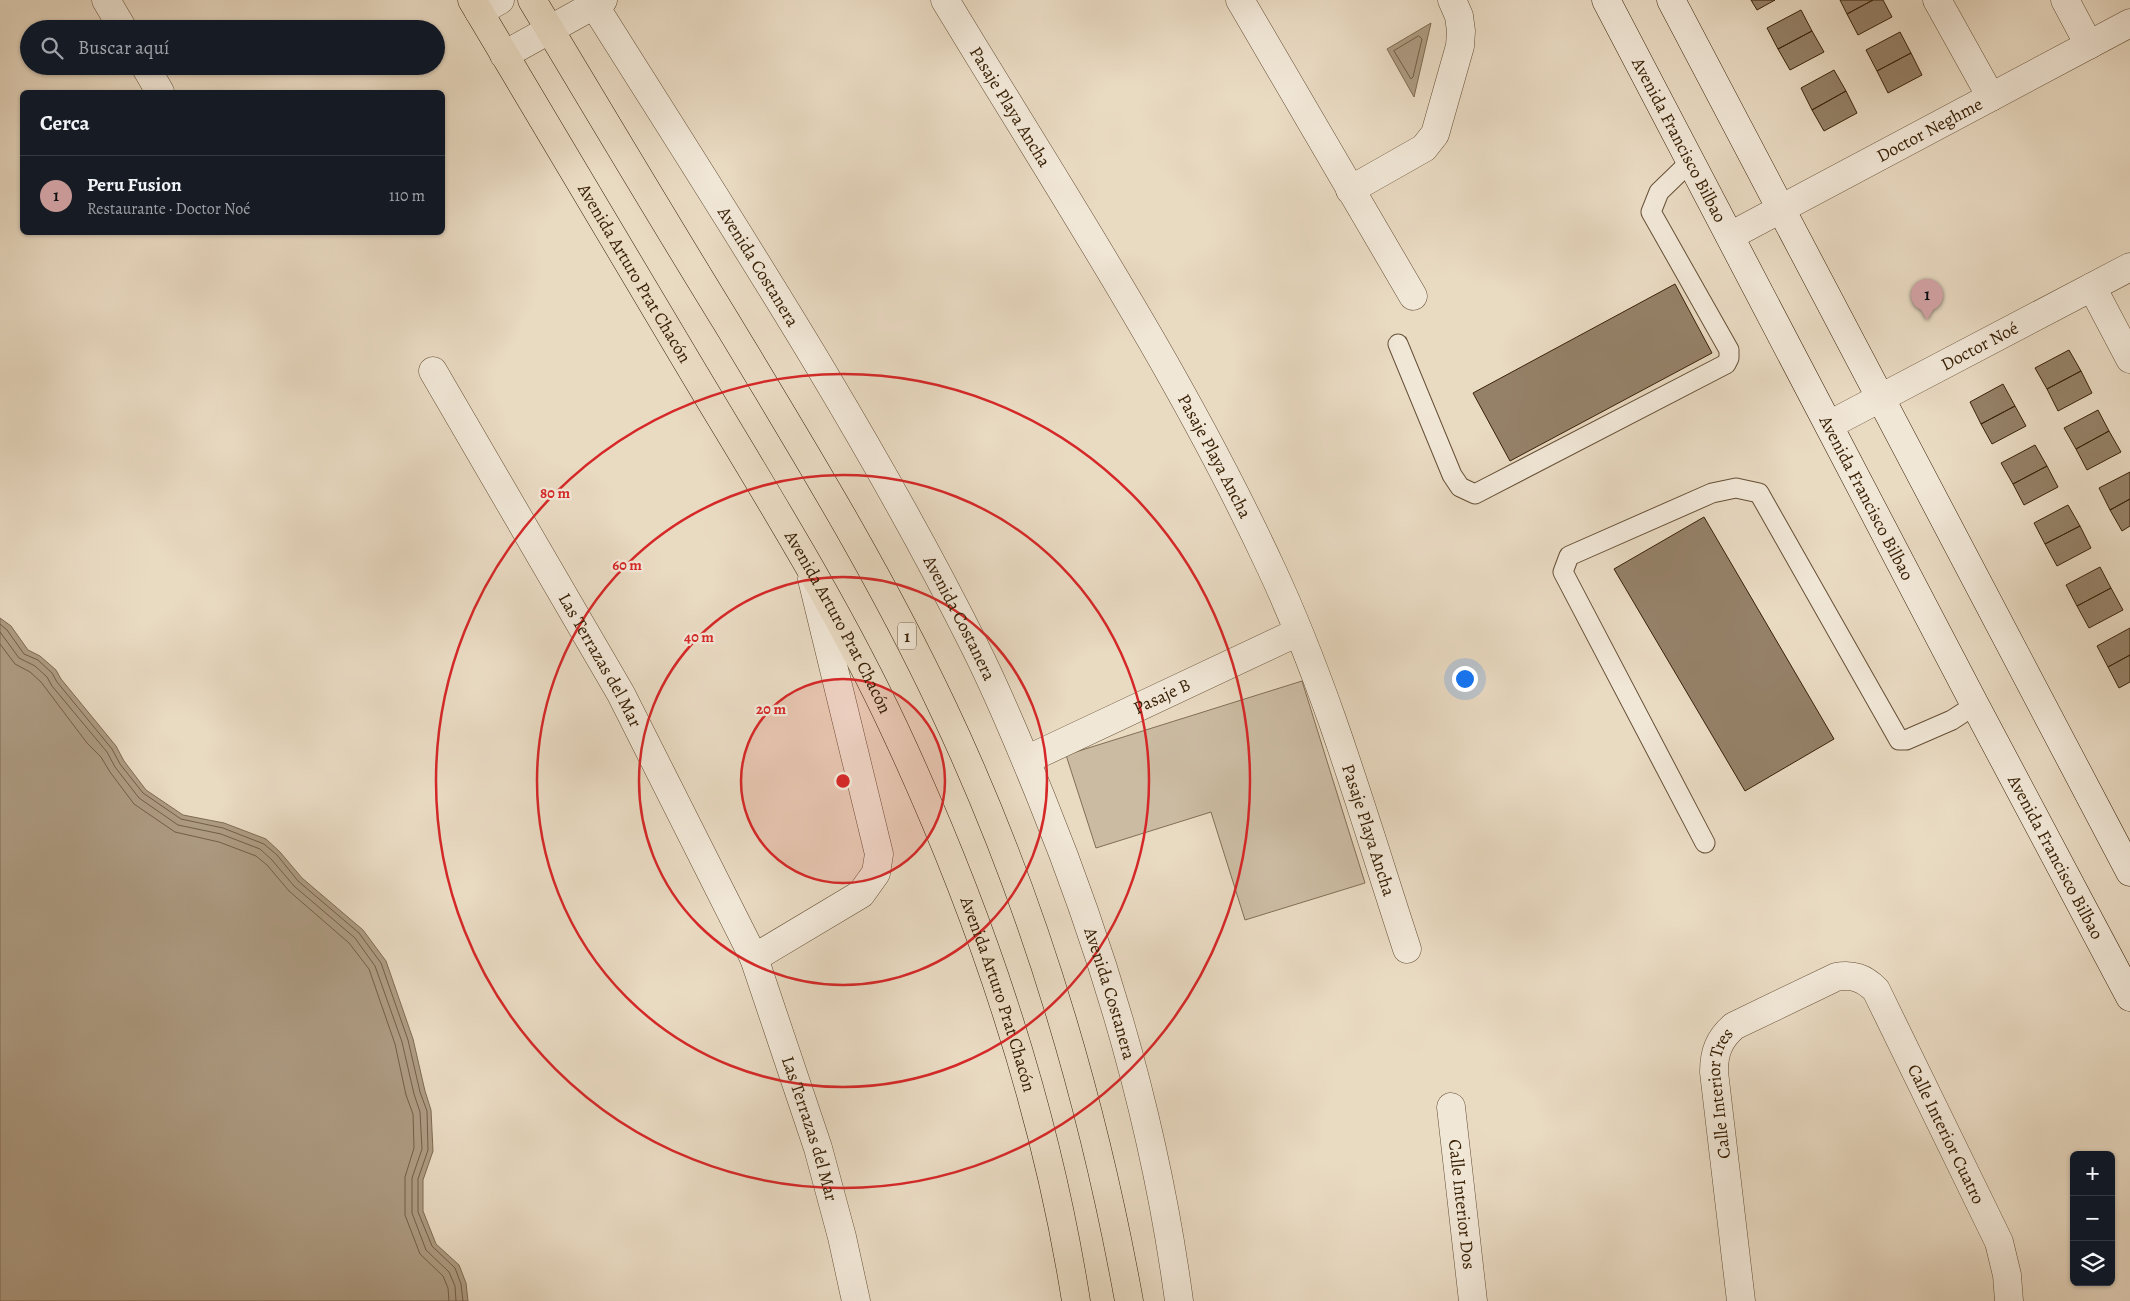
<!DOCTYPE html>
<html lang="es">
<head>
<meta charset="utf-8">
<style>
  body { margin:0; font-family:Alegreya,serif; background:#242831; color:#f1f3f6 }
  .controls { position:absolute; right:15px; bottom:15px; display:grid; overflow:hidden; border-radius:8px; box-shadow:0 1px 4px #0004 }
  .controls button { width:45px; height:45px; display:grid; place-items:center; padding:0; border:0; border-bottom:1px solid #363941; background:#171b24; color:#f1f3f6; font:25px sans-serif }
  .you { position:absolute; left:1464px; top:678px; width:18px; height:18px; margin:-12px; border:4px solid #fff; border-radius:50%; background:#1a73e8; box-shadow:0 0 0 8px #1a73e833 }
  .badge { display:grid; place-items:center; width:32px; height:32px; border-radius:50%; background:#c59692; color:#111; font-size:16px; font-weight:700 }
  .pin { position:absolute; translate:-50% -41px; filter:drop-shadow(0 1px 2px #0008) }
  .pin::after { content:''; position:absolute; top:26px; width:18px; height:15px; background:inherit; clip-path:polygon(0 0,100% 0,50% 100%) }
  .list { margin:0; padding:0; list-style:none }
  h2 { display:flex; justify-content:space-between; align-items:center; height:65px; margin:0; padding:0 20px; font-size:21px }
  h2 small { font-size:16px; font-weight:400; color:#9ea1a6 }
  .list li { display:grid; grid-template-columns:32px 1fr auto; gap:15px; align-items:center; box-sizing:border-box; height:80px; padding:0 20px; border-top:1px solid #363941 }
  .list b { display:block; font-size:19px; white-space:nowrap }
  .list p { margin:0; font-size:16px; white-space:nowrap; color:#9ea1a6 }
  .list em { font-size:16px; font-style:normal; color:#9ea1a6 }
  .icon { flex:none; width:28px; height:28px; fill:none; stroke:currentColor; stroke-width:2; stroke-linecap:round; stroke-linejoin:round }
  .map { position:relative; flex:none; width:2130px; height:1301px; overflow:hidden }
  .search { position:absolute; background:#171b24; box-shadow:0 1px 4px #0004; left:20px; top:20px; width:425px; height:55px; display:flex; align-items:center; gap:12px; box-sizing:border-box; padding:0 18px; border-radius:28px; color:#9ea1a6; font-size:19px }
  .panel { position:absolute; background:#171b24; box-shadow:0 1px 4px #0004; left:20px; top:90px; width:425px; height:145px; border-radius:8px }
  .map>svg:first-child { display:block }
  .green { fill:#cbbba2; stroke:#826e54 }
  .water { fill:#ad9b82; stroke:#7f6a50 }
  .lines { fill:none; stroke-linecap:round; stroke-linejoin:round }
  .shore { stroke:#735e44; stroke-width:1 }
  .building { fill:#958168; stroke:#392106 }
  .service-casing { stroke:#654f35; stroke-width:21 }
  .minor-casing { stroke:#654f35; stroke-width:29 }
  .tertiary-casing { stroke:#654f35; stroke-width:29 }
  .secondary-casing { stroke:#392106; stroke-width:29 }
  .primary-casing { stroke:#392106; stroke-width:29 }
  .service { stroke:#f1e7d7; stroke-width:19 }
  .minor { stroke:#f1e7d7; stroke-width:28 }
  .tertiary { stroke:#f1e7d7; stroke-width:28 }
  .secondary { stroke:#f1e7d7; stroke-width:28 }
  .primary { stroke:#e9dac2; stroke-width:28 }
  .ring { fill:none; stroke:#d62828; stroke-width:2.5 }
  .labels { text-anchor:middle; stroke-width:4.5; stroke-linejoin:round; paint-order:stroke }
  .shield { fill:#f1e7d7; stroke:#705c45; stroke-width:1 }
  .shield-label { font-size:16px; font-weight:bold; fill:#392106 }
  .street-label { font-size:18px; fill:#392106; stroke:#f1e7d7 }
  .centre { fill:#d62828; stroke:#f1e7d7; stroke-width:2.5 }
  .ring-label { font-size:15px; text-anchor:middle; font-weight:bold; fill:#d62828; stroke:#f1e7d7; stroke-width:4.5; stroke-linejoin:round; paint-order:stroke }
</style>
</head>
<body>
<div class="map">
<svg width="2130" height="1301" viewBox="0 0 2130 1301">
  <rect width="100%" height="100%" fill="#e9dac2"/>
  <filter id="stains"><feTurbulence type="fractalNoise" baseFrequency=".004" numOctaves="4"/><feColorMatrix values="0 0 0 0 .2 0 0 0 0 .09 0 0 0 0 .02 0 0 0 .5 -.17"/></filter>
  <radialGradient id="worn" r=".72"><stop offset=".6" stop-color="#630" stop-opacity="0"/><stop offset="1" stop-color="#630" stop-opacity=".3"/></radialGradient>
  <!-- green -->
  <path class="green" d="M1302 681 1365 883 1245 920 1211 812 1096 848 1066 755Z"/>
  <!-- water -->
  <path class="water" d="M1431 23 1414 97 1387 49Z
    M0 618 11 626 28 650 40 656 56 670 61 679 116 746 124 761 146 790 183 815 224 823 266 839 280 852 302 878 363 930 386 961 413 1039 425 1091 431 1110 433 1151 423 1180V1211L436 1244 459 1265 466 1283 468 1301H0Z"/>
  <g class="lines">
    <!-- shore -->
    <path class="shore" d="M1419 36 1422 39 1413 77 1411 79 1394 51Z
      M0 624 7 630 24 654 38 660 52 673 57 682 112 749 120 764 143 793 181 819 223 828 264 844 277 855 298 881 359 933 381 963 408 1040 420 1092 427 1111 428 1150 418 1179V1212L432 1246 455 1268 461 1284 463 1301
      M0 632 19 658 35 666 47 677 52 686 107 752 115 767 139 798 178 825 221 834 260 849 272 860 294 886 355 938 375 966 402 1042 414 1094 420 1112 422 1149 412 1178V1213L426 1250 449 1272 455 1286 456 1301
      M0 644 15 664 30 672 41 682 87 743 101 757 110 772 134 804 175 832 219 842 256 856 267 865 289 891 349 943 369 969 395 1044 406 1095 413 1114 414 1148 405 1177V1215L420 1254 443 1276 448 1288 449 1301"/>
  </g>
  <!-- building -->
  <path class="building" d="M1751 0H1775L1757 10Z
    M1840 0H1873L1847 14Z
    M1873 0H1883L1892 17 1858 35 1847 14Z
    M1801 10 1812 31 1778 49 1767 28Z
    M1812 31 1824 52 1790 70 1778 49Z
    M1900 32 1911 53 1877 71 1866 50Z
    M1911 53 1922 75 1888 93 1877 71Z
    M1834 70 1846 91 1812 110 1801 88Z
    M1846 91 1857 113 1824 131 1812 110Z
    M1675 284 1712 353 1510 461 1473 393Z
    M2069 350 2081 371 2047 389 2035 368Z
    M2081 371 2092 393 2058 411 2047 389Z
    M2003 384 2015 406 1981 424 1970 402Z
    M2015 406 2026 426 1992 444 1981 424Z
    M2098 410 2109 431 2076 449 2064 428Z
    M2109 431 2121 452 2087 470 2076 449Z
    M2035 445 2047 466 2013 484 2001 463Z
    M2047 466 2058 487 2024 505 2013 484Z
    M2130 472V499L2110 510 2099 488Z
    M2130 499V526L2122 531 2110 510Z
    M2068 505 2080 526 2045 544 2034 523Z
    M1704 517 1834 739 1745 791 1614 569Z
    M2080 526 2091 548 2057 566 2045 544Z
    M2100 567 2111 588 2077 606 2066 585Z
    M2111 588 2123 610 2089 628 2077 606Z
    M2130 628V655L2108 667 2097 646Z
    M2130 655V682L2119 688 2108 667Z"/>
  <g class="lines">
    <!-- service casing -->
    <g class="service-casing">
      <path id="service" d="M1398 344 1452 475 1460 487 1475 494 1726 364 1729 358V350L1651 212 1659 192 1691 161
        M1705 843 1563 572 1569 556 1712 493 1736 488 1759 493 1899 740H1906L1952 720 1975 705"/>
    </g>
    <!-- minor casing -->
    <g class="minor-casing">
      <g id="minor">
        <path d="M106 0 123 29"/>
        <path id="s1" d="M591 0C724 212 863 423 975 647 1000 697 1021 748 1042 800 1107 960 1156 1129 1179 1301"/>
        <path id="s2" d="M945 0C1058 187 1179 370 1271 568 1328 690 1365 821 1407 949"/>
        <path d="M1240 0 1413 296"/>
        <path d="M1937 0 1991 97"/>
        <path d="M2065 0 2089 45"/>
        <path d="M145 66 160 92"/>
        <path d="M1350 190 1424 148 1435 134 1460 46 1461 31 1459 16 1452 0"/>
        <path id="s3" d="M1730 236 2130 23"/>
        <path d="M2092 287 2130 359"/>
        <path id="s4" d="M433 371 621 694 754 958 818 1148 842 1237 856 1301"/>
        <path id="s5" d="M1829 425 2130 267"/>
        <path id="s6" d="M1026 760 1298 632"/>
        <path d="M754 958 861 894 876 873 879 854 812 579"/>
        <path id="s7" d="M1451 1107 1473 1301"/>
        <path id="s8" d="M1741 1301 1714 1072C1714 1052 1719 1039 1734 1026L1836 977C1853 974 1864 978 1876 990L1999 1242 2007 1275 2009 1301"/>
      </g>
    </g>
    <!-- tertiary casing -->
    <g class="tertiary-casing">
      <path id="tertiary" d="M479 12 500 0
        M504 55 603 0"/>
    </g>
    <!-- secondary casing -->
    <g class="secondary-casing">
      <g id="secondary">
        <path id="s9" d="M1606 0 1975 705 2130 997"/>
        <path d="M1671 0 2130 872"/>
      </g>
    </g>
    <!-- primary casing -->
    <g class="primary-casing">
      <g id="primary">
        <path id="s10" d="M472 0C541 114 608 229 676 343 751 470 832 595 894 728 978 908 1045 1104 1076 1301"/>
        <path d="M532 0C597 108 661 216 727 323 803 449 880 574 943 708 1032 896 1092 1097 1129 1301"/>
      </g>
    </g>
    <!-- service -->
    <use href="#service" class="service"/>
    <!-- minor -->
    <use href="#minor" class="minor"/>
    <!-- tertiary -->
    <use href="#tertiary" class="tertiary"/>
    <!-- secondary -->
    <use href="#secondary" class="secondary"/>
    <!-- primary -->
    <use href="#primary" class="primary"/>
  </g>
  <!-- distance rings -->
  <circle cx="843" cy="781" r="102" fill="#d62828" fill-opacity=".12"/>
  <g class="ring">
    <circle cx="843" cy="781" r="102"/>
    <circle cx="843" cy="781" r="204"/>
    <circle cx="843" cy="781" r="306"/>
    <circle cx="843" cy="781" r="407"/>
  </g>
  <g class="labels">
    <!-- shield labels -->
    <rect class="shield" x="898" y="622.5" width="18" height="27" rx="4"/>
    <g class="shield-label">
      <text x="907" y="642">1</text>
    </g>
    <!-- street labels -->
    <g class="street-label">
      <text dy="6" stroke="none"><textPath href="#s2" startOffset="125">Pasaje Playa Ancha</textPath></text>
      <text dy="6" stroke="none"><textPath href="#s3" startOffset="226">Doctor Neghme</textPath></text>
      <text dy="6" stroke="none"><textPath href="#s9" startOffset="158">Avenida Francisco Bilbao</textPath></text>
      <text dy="6" stroke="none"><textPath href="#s1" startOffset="315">Avenida Costanera</textPath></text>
      <text dy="6" stroke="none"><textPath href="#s10" startOffset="318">Avenida Arturo Prat Chacón</textPath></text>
      <text dy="6" stroke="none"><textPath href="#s5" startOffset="170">Doctor Noé</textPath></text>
      <text dy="6" stroke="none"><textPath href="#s2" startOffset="530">Pasaje Playa Ancha</textPath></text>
      <text dy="6" stroke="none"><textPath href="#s9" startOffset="562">Avenida Francisco Bilbao</textPath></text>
      <text dy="6" stroke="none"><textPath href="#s1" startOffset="720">Avenida Costanera</textPath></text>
      <text dy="6" stroke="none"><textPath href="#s10" startOffset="722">Avenida Arturo Prat Chacón</textPath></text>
      <text dy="6" stroke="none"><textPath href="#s4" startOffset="334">Las Terrazas del Mar</textPath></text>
      <text dy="6" stroke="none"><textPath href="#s6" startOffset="150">Pasaje B</textPath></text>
      <text dy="6" stroke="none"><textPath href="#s2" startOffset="935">Pasaje Playa Ancha</textPath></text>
      <text dy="6" stroke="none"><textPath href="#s9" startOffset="968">Avenida Francisco Bilbao</textPath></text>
      <text dy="6" stroke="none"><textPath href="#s10" startOffset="1128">Avenida Arturo Prat Chacón</textPath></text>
      <text dy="6" stroke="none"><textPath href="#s1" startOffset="1125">Avenida Costanera</textPath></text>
      <text dy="6" stroke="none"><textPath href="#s8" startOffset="210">Calle Interior Tres</textPath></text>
      <text dy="6" stroke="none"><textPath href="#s4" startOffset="849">Las Terrazas del Mar</textPath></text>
      <text dy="6" stroke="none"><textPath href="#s8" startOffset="600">Calle Interior Cuatro</textPath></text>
      <text dy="6" stroke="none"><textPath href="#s7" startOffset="98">Calle Interior Dos</textPath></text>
    </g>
  </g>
  <circle cx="843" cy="781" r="8" class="centre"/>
  <g class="ring-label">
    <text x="555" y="498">80 m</text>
    <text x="627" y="570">60 m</text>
    <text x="699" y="642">40 m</text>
    <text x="771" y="714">20 m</text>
  </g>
  <rect width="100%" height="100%" filter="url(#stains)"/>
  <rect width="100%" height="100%" fill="url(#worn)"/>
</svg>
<div class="controls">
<button>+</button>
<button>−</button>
<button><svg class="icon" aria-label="layers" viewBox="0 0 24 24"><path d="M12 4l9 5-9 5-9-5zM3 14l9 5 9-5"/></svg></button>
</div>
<div class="you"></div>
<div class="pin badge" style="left:1927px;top:320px">1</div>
<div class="search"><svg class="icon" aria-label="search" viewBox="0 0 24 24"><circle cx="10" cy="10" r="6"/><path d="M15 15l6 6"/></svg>Buscar aquí</div>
<section class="panel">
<h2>Cerca<small></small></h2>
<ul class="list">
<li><span class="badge">1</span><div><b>Peru Fusion</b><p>Restaurante · Doctor Noé</p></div><em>110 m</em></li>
</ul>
</section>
</div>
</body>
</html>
